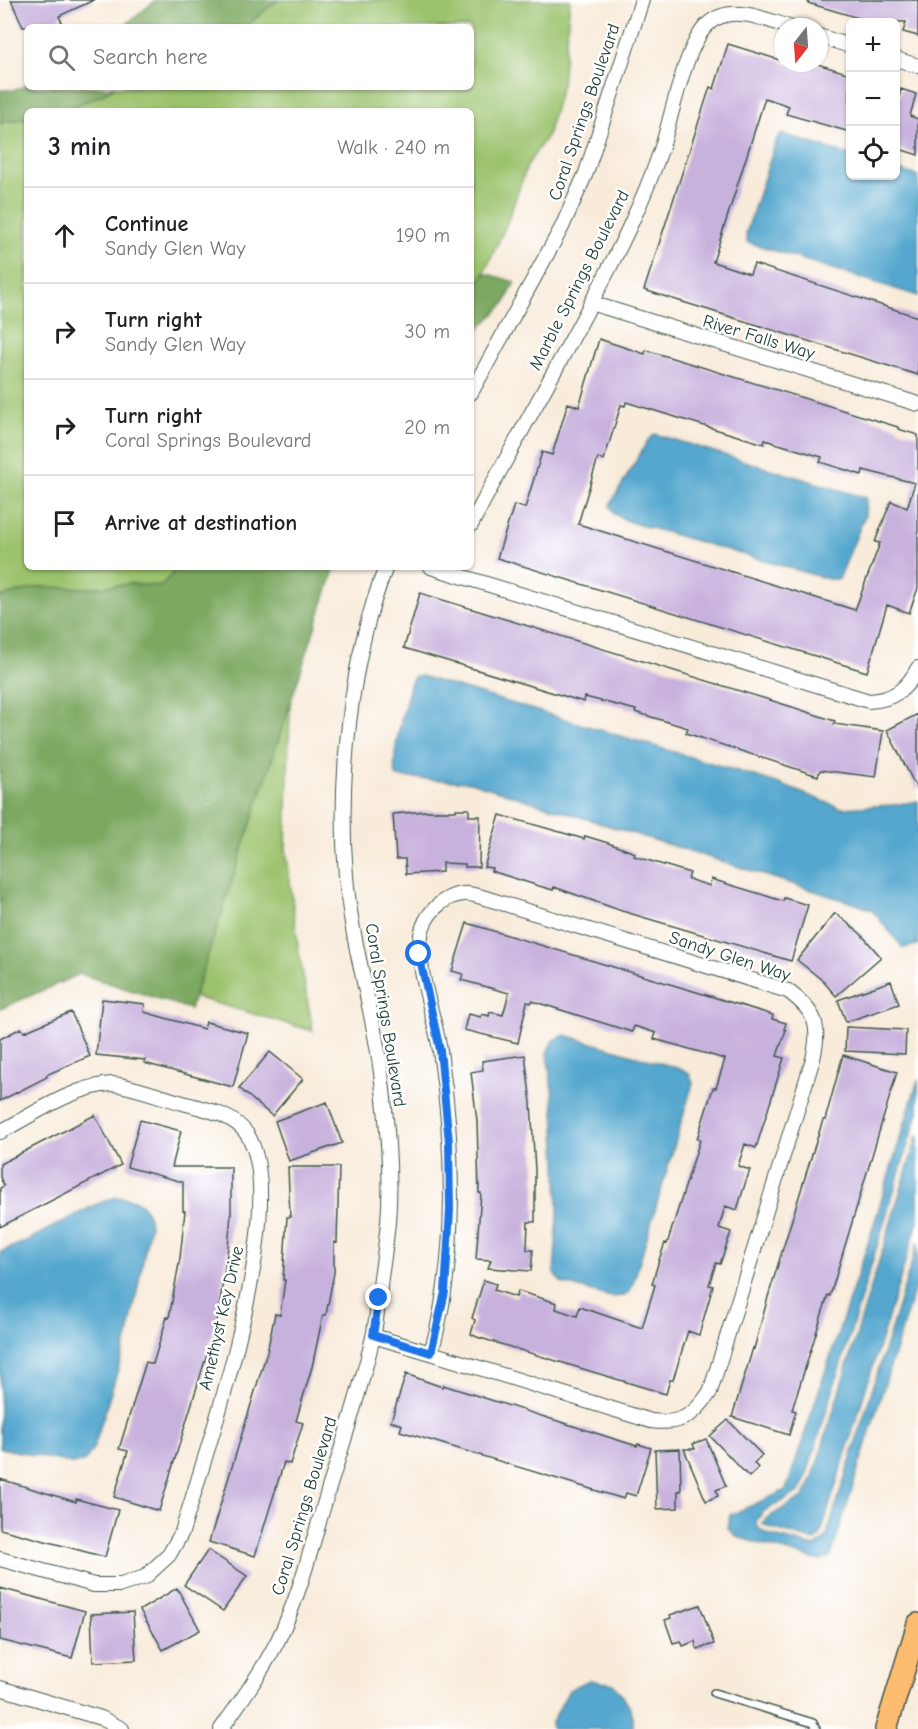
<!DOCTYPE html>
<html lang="en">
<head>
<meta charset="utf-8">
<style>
  body { margin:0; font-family:"Comic Neue",sans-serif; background:#f2f2f2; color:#202124 }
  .controls { position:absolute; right:18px; top:18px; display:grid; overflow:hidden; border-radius:9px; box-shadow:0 2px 4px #0004 }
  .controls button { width:54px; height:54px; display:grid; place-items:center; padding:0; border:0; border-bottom:2px solid #e0e0e0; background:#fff; color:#202124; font:30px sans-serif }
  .compass { position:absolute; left:774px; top:18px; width:54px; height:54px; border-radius:50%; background:#fff; box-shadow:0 2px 4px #0004; rotate:197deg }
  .stop { position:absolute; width:18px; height:18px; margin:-14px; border:4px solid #1a73e8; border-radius:50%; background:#fff }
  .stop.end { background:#1a73e8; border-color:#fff; box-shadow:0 2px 6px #0008 }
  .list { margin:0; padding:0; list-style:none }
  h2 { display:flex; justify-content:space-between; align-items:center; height:78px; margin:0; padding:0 24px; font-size:26px }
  h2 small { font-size:20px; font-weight:400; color:#757577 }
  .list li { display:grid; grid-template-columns:39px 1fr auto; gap:18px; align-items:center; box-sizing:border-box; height:96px; padding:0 24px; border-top:2px solid #e0e0e0 }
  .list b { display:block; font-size:22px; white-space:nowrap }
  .list p { margin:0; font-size:20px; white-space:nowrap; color:#757577 }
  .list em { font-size:20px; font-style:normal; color:#757577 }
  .icon { flex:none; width:33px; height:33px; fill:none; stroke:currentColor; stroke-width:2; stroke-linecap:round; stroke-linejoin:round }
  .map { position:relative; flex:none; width:918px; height:1729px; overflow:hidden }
  .search { position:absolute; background:#fff; box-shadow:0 2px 4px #0004; left:24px; top:24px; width:450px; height:66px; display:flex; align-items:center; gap:15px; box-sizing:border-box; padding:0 21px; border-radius:9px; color:#757577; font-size:22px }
  .panel { position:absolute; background:#fff; box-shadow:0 2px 4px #0004; left:24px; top:108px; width:450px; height:462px; border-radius:9px }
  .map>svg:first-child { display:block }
  .green { fill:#9bc26d; stroke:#5d8050; stroke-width:1.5 }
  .forest { fill:#7ca860; stroke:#4e724a; stroke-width:1.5 }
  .water { fill:#54a7cf; stroke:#3a7282; stroke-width:1.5 }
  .building { fill:#c7b1dd; fill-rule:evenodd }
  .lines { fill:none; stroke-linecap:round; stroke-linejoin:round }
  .service-casing { stroke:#40574d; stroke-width:10 }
  .minor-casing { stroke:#40574d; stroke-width:16 }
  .primary-casing { stroke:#40574d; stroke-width:24 }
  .service { stroke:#fff; stroke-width:7 }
  .minor { stroke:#fff; stroke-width:14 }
  .primary { stroke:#fdbc70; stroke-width:21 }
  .route { stroke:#1a73e8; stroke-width:8 }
  .labels { text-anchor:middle; stroke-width:5; stroke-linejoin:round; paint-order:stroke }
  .street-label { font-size:18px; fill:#1f3d34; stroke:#fff }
</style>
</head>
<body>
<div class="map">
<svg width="918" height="1729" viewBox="0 0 918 1729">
  <rect width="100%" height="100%" fill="#fff"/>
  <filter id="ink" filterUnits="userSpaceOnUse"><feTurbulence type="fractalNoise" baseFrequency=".0167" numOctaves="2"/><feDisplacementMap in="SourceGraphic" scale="12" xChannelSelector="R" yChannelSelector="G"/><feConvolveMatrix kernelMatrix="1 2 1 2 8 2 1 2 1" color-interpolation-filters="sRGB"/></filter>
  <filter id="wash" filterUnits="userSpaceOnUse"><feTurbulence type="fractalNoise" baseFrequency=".008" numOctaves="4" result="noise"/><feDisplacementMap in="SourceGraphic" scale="24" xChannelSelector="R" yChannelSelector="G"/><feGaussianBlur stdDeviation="1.35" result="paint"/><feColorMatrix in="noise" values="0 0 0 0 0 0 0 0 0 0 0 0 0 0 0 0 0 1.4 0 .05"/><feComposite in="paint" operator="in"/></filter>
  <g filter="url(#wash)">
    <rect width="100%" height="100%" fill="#f8ebda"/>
    <!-- green -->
    <path class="green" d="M278 0H570L562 84 547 136 528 164 506 225 473 298 471 299V111H62L97 97 115 87H471V27H245Z
      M27 118V567H178L161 586 130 584 0 597V123Z
      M290 704 286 848 298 947 313 1031 194 997Z"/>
    <!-- forest -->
    <path class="forest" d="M156 0H278L245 27H123Z
      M27 85V87H115L97 97 62 111H27V118L0 123V90H14Z
      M484 273 515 282 505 303 471 337V299Z
      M178 567H335L190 1009 80 974 0 1009V597L39 587 91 588 130 584 161 586Z"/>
    <!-- water -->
    <path class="water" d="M782 134 850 155V176H896V169L918 176V296L747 242 746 233 777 138Z
      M655 434 866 498 865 515 839 579H828L630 522 614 514 610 505 648 440Z
      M415 676H421L774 782 841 808 892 805 918 801V945L903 948 872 910 859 905 470 782 397 777C388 761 406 702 411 682Z
      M565 1035 684 1070 689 1073 693 1083 632 1287 630 1291 624 1296 611 1297 562 1283 554 1274 558 1213 557 1165 553 1096 547 1053 553 1040Z
      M918 1080V1112L806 1478 799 1492 764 1511 756 1521 757 1527 767 1534 815 1547 826 1538 918 1242V1278L831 1556 820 1561 737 1537 728 1528 730 1515 786 1490 869 1240Z
      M918 1134V1221L820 1536 815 1541 769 1527 762 1523 767 1518 803 1497 812 1480Z
      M116 1197C137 1198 148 1204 150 1225L128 1337 94 1447 85 1461 75 1464 0 1448V1252L22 1243 97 1204Z
      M589 1680 613 1684C622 1696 638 1712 632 1729H552L551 1724 569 1690Z"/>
    <g id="blocks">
      <!-- building -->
      <path class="building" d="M11 0H94L59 16 64 27H23Z
        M809 0H918V36L903 32 906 22H872L808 3Z
        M728 44 783 61V63L801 66 802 63H814L850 74V132L786 114 789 106 765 98 713 262 750 274 754 264 918 317V375L644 290 710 87 714 89Z
        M901 89 916 94 910 116 918 119V155L896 148V109Z
        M599 339 645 354 646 350 898 427V429L918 435V588L909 613 887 605 867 672 497 558 514 505 525 508 542 452 552 455 568 403 579 407ZM626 402 764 444 765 440 822 457 820 462 862 475 863 470 915 483 907 508 891 501 875 542 880 543 855 610 578 524 598 458 604 460 621 405 625 406Z
        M420 593 789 706 835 721 834 724 883 731 876 777 820 770 818 776 686 733 688 728 635 712 636 710 585 697 584 702 404 648Z
        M918 714V791L887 730Z
        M456 809H469V816H480L479 867H465V864L442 863V872L406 874 405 859H396L393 814 427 811H456Z
        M500 815 567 834 584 839 585 836 608 843 635 853 634 856 690 873 688 879 710 886 711 879 783 901 784 898 808 905 791 961 622 911 554 887 553 890 539 886 491 871 492 868 484 867Z
        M835 913 860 933 881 957 836 996 822 980 797 960Z
        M467 923 773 1015 772 1019 786 1023 784 1029 786 1030 777 1056 784 1058 756 1148 745 1144 738 1166 750 1170 745 1184 737 1210 725 1206 719 1228 731 1232 720 1264 716 1263 709 1285 713 1286 699 1335 688 1331 673 1380H670L666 1394 477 1337 471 1334 475 1320 472 1318 484 1280 496 1284 494 1290 516 1297 518 1291 557 1303 556 1309 577 1316 580 1307 642 1328 655 1285 652 1284 659 1260 665 1243 667 1244 700 1140 697 1139 713 1088H716L725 1059 654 1039 656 1033 634 1026 632 1032 532 1001 531 1003 527 1002 518 1043 464 1030 468 1014 481 1017 482 1014 489 1016 490 1012 503 1015 509 993 461 980 463 974 452 971Z
        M891 981 899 1004 846 1022 838 1000Z
        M102 999 145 1004 144 1012 204 1029 206 1022 248 1033 233 1087 144 1063 145 1060 96 1055Z
        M71 1012 90 1056 46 1075 47 1077 0 1101V1039L21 1028 24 1032Z
        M846 1027 906 1030 905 1054 845 1051Z
        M270 1052 303 1079 272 1116 239 1088Z
        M525 1055 531 1103 535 1170V1222H528L527 1250H533L531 1271 488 1268 491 1260 476 1259 481 1193H479L477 1121 471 1072 483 1070 482 1061Z
        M843 1055 897 1072 830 1296 828 1295 792 1410 796 1411 789 1435 732 1417 753 1348 754 1349 768 1297 814 1148 823 1120H825Z
        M327 1102 342 1143 289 1161 275 1121Z
        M95 1115 121 1165 0 1227V1188L4 1186 0 1177V1164Z
        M140 1120 181 1131 172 1167H231V1215L228 1247 217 1321 159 1511 114 1497 128 1451 119 1449 132 1407 146 1362 153 1364 167 1317 169 1318 180 1258 185 1211H183V1182L127 1167Z
        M288 1167H339L337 1243 334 1242V1273L326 1315H323L312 1367 296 1421 303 1423 290 1464 284 1462 255 1556 209 1542 267 1352 275 1314 280 1315 285 1280H283L287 1217H290Z
        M406 1374 442 1387 443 1385 637 1446 638 1444 651 1448 636 1496 626 1493 624 1499 400 1431 402 1425 391 1421Z
        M728 1420 762 1455 754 1463 758 1468 749 1477 710 1436Z
        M706 1439 726 1486 716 1490 718 1496 706 1501 684 1449H695L693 1444Z
        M680 1449 681 1491H678V1508L657 1509 655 1450Z
        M0 1479 76 1502V1499L118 1510 105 1557 0 1529Z
        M208 1550 247 1576 223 1611 184 1585Z
        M0 1588 85 1611 72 1658 0 1640Z
        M177 1588 200 1630 163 1650 140 1610Z
        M700 1605 714 1644 697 1649 695 1641 683 1646 681 1641 673 1643 665 1620 671 1618 670 1615Z
        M133 1612 136 1660 93 1662 91 1614Z"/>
    </g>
  </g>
  <g filter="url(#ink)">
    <use href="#blocks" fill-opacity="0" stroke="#40574d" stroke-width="1.5"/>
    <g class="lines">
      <!-- service casing -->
      <g class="service-casing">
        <path id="service" d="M714 1693 813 1723 816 1729"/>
      </g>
      <!-- minor casing -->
      <g class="minor-casing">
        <path id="minor" d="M819 36 850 46
          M896 59 918 66
          M591 303 918 404
          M471 393 562 227 586 173 642 0
          M471 525C509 452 550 381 588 309 616 256 643 203 662 147 672 115 685 47 707 25 730 3 764 19 789 27
          M431 567 869 701C893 700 907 689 918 668
          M0 1132C34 1114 74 1086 112 1084 126 1084 167 1099 183 1103 205 1109 233 1114 247 1134 293 1205 206 1451 182 1532L169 1555 145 1577 121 1585H94L0 1559
          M373 1336 431 1353C458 1260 454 1146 440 1051 435 1016 415 968 421 935 424 915 443 895 464 894 469 893 476 896 482 897L788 991C816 1012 821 1025 813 1059L710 1392C694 1416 680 1425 651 1421L431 1353
          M0 1688 101 1718 122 1729
          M221 1729C241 1701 261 1673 277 1642 301 1594 313 1540 329 1488 345 1438 361 1388 373 1337 377 1318 379 1297 381 1277 384 1259 386 1241 388 1223 392 1174 387 1122 381 1073 373 1007 351 943 346 876 338 780 350 657 386 567"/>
      </g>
      <!-- primary casing -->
      <g class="primary-casing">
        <path id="primary" d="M886 1729 918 1624"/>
      </g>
      <!-- service -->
      <use href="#service" class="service"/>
      <!-- minor -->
      <use href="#minor" class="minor"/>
      <!-- primary -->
      <use href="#primary" class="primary"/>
    </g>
  </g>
  <g class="lines" filter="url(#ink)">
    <!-- route -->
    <path class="route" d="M379 1298 373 1335 431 1353 445 1292 450 1210 449 1142 440 1050 419 954"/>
  </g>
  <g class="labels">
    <!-- street labels -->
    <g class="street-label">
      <text transform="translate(584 112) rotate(-71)" y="6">Coral Springs Boulevard</text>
      <text transform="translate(579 280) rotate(-63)" y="6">Marble Springs Boulevard</text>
      <text transform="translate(759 337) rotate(17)" y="6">River Falls Way</text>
      <text transform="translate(730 956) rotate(18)" y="6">Sandy Glen Way</text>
      <text transform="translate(386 1015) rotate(81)" y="6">Coral Springs Boulevard</text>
      <text transform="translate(221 1318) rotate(-77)" y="6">Amethyst Key Drive</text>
      <text transform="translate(304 1506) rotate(-73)" y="6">Coral Springs Boulevard</text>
    </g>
  </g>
</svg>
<div class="controls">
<button>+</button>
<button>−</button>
<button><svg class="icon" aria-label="locate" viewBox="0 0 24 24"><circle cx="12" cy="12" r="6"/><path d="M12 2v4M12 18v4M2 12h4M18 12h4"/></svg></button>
</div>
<svg class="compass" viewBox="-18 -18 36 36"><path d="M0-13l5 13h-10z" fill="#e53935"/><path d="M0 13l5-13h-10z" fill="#757577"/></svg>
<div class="stop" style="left:419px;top:954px"></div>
<div class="stop end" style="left:379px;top:1298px"></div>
<div class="search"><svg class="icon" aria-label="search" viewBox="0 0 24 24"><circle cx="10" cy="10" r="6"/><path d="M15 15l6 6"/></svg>Search here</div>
<section class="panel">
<h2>3 min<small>Walk · 240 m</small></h2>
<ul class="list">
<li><svg class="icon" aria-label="ahead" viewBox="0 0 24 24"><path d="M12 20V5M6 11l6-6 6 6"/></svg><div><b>Continue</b><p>Sandy Glen Way</p></div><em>190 m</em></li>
<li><svg class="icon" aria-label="right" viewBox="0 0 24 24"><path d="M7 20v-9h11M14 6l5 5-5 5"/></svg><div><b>Turn right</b><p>Sandy Glen Way</p></div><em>30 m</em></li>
<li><svg class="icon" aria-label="right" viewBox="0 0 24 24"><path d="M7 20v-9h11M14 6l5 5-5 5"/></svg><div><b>Turn right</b><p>Coral Springs Boulevard</p></div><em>20 m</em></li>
<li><svg class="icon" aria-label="arrive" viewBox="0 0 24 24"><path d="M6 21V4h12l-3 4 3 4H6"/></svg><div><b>Arrive at destination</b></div></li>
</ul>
</section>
</div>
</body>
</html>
